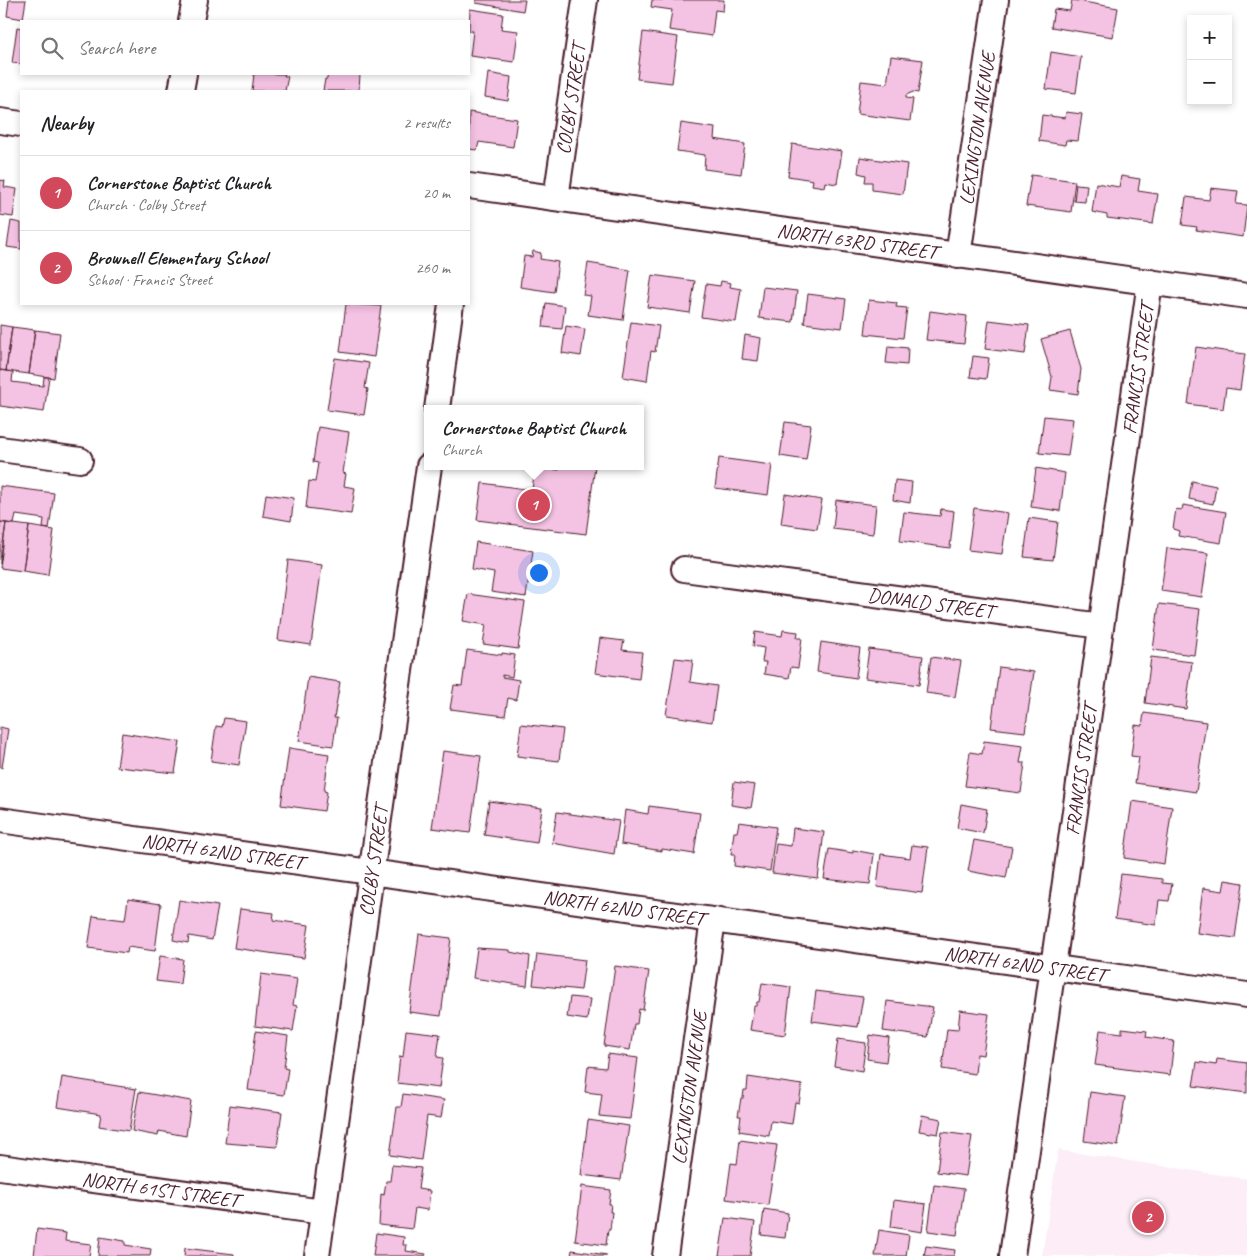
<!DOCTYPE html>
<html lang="en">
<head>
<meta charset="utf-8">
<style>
  body { margin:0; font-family:Caveat,sans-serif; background:#f2f2f2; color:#202124 }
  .controls { position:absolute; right:15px; top:15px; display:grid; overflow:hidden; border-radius:0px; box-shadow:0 2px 8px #0003 }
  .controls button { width:45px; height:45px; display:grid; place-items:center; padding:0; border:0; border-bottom:1px solid #e0e0e0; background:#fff; color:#202124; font:25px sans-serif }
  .you { position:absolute; left:538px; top:572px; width:18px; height:18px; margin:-12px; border:4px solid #fff; border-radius:50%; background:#1a73e8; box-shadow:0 0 0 8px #1a73e833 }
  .badge { display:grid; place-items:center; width:32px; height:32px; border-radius:50%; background:#d1495b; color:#fff; font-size:16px; font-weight:700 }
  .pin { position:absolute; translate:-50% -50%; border:2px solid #fff; box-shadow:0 1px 5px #0006 }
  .popup { position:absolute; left:424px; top:405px; width:220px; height:65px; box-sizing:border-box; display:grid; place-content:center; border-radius:0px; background:#fff; filter:drop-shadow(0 1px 4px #0005); font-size:16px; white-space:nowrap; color:#757577 }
  .popup b { font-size:19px; color:#202124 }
  .popup::after { content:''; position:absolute; left:50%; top:100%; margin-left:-10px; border:10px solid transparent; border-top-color:#fff }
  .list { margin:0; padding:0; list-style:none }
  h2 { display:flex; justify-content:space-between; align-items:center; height:65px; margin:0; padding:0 20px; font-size:21px }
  h2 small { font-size:16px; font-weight:400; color:#757577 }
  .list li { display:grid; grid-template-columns:32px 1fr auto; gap:15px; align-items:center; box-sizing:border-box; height:75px; padding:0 20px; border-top:1px solid #e0e0e0 }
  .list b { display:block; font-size:19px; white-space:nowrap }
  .list p { margin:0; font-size:16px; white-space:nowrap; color:#757577 }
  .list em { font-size:16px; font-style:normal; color:#757577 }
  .icon { flex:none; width:28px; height:28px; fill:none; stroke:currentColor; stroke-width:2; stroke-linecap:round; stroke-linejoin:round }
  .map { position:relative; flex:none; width:1247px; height:1256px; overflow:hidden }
  .search { position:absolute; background:#fff; box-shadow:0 2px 8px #0003; left:20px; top:20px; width:450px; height:55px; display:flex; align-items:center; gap:12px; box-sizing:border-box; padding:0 18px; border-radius:0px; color:#757577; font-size:19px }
  .panel { position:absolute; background:#fff; box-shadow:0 2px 8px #0003; left:20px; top:90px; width:450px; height:215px; border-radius:0px }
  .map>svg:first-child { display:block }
  .built { fill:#fcedf7 }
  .building { fill:#f4c2e3; stroke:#4a1f2b }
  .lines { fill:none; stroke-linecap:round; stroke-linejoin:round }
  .street-casing { stroke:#4a1f2b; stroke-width:28 }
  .street { stroke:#fff; stroke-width:24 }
  .labels { text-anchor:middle; stroke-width:4; stroke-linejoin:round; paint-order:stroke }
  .street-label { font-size:20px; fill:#4a1f2b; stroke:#fff }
</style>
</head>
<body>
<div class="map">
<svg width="1247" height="1256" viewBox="0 0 1247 1256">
  <rect width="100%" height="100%" fill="#fff"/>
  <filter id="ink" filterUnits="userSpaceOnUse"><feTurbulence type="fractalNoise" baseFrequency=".02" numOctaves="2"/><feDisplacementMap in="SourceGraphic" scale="10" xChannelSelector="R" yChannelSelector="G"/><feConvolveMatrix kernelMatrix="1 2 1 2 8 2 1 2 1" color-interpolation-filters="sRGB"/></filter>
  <g filter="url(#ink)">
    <!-- built -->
    <path class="built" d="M1058 1150 1247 1179V1256H1042Z"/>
    <!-- building -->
    <path class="building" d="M9 0H26L23 19 7 16Z
      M476 0H525L523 11 476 3Z
      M652 0H724L723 11 715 10 712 36 669 30 672 10 651 7Z
      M1072 0 1118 8 1113 37 1051 27 1054 9 1070 11Z
      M470 9 503 14 501 29 518 31 514 62 470 56 473 31H469Z
      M17 27 21 28V64L12 63Z
      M643 32 678 37 672 83 637 79Z
      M1051 52 1081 57 1076 93 1046 89Z
      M891 56 923 60 918 93 913 92 906 95V98L913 99 910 121 857 114 861 81 887 84Z
      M488 73 511 77 508 101 485 97Z
      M254 74H285L284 76H288L285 91H252Z
      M328 74H360L359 91H323L325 79H327Z
      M469 112 517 119 513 147 479 142 477 150 469 149Z
      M1066 112 1082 114 1078 141 1066 140 1065 145 1039 141 1042 115 1065 118Z
      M681 123 715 128 714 139 745 144 741 174 704 169 705 155 677 151Z
      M792 144 842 151 837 184 825 182 824 187 812 185 813 180 788 176Z
      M860 157 907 164 903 194 872 190V182H865L866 175 858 173Z
      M1031 175 1075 181 1071 212 1026 206Z
      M1121 176 1140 179 1138 191 1158 194 1153 224 1107 218V215L1092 212 1096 183 1119 187Z
      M0 180 5 181 4 187 17 189 13 217 0 215Z
      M1076 184 1087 185 1085 202 1074 201Z
      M1211 188 1238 191 1236 204 1247 205 1243 237 1196 230 1197 227 1182 225 1186 197 1209 200Z
      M11 221 21 223V249L7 247Z
      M533 251 541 253 540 259 558 262 554 292 520 287 524 256 532 257Z
      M588 263 630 270 623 320 588 315 591 296 583 295Z
      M652 275 695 281 690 313 647 307Z
      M721 281 731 283 730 287 741 289 736 322 701 317 706 284 720 286Z
      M763 287 797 291 793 322 759 318Z
      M808 294 846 299 842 328 804 323Z
      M869 300 897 303 896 307 907 308 903 338 865 334Z
      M546 303 565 306 562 329 543 327Z
      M346 304 381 306 374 357 340 352Z
      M930 311 967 316 964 344 926 340Z
      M989 320 1029 325 1025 354 985 349Z
      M631 322 659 326 655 352 651 351 647 381 623 377Z
      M0 325 12 327 6 371 0 370Z
      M566 326 585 329 581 356 562 353Z
      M12 327 35 330 29 374 6 371Z
      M35 330 60 333 54 378 29 374Z
      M1070 331 1081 369 1078 394 1050 390 1052 377 1041 339Z
      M745 335 761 338 758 361 742 359Z
      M888 346 908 348 907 365 886 363Z
      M1196 347 1245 354 1240 390 1226 388 1223 409 1188 404Z
      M973 356 989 358 986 379 970 377Z
      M335 358 369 363 365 388 368 389 364 415 327 410Z
      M0 370 13 372 12 382 43 386 44 377H49L44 412 0 406Z
      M1044 416 1073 419 1068 456 1039 453Z
      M785 422 811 425 806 460 780 456Z
      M318 427 349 432 343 473 346 474 344 486 355 488 351 514 306 508 309 481 315 482 318 463 313 462Z
      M719 458 772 465 768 495 715 488Z
      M559 466H595L586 534 477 520 482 483 532 490 535 467 559 470Z
      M1036 468 1065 473 1060 511 1031 507Z
      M895 480 912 482 910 503 893 500Z
      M1192 481 1216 486 1213 504 1189 499Z
      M0 486 54 493 49 529 43 528 44 519 16 515 14 524 0 522Z
      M266 494 294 498 291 521 263 516Z
      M785 494 822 500 817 529 781 524Z
      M836 500 876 505 873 534 833 529Z
      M1183 505 1226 512 1221 543 1178 536 1179 531 1173 529 1176 509 1182 510Z
      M974 508 1008 513 1002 554 968 550Z
      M941 509 954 511 950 548 900 541 904 512 940 516Z
      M1029 518 1058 522 1053 560 1024 557Z
      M0 522 6 523 0 564Z
      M6 523 29 526 23 571 0 568Z
      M29 526 54 530 48 575 23 571Z
      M476 542 533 551 526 597 491 592 494 573 472 569Z
      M1167 548 1208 553 1202 597 1161 591Z
      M288 560 322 565 311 645 278 640Z
      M468 594 525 602 518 649 483 644 486 625 463 621Z
      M1159 604 1200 609 1194 655 1153 650Z
      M783 630 798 632 797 638H802L798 668 791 667 789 678 764 674 766 662H762L764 648 753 646 755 632 782 636Z
      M600 638 624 641 622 650 642 652 639 679 595 673Z
      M821 642 860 648 856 678 817 672Z
      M869 649 923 656 919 685 865 678Z
      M467 650 502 655V653L515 655 512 677 502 675V677L519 680 516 700 508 698 505 716 450 709 454 685 462 686Z
      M931 657 961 661 955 697 926 693Z
      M1151 657 1192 662 1186 709 1145 703Z
      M675 658 693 660 690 682 717 686 712 722 666 715Z
      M999 667 1034 672 1025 732 991 728Z
      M308 677 340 682 334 718H337L333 746 299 741Z
      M1144 713 1206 722 1196 792 1135 783 1139 757 1131 756 1135 725 1142 726Z
      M224 718 246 721 239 765 211 761 216 726 222 727Z
      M521 724 563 729 559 761 517 756Z
      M0 727 8 729 2 768 0 767Z
      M122 733 180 742 175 773 117 767Z
      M984 741 1023 746 1020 763H1025L1021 793 965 786 970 752 982 754Z
      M289 748 329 754 324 791 327 792 324 811 281 805Z
      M443 751 481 756 470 833 432 828Z
      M734 782 755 785 751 808 731 805Z
      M489 801 542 808 537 843 484 835Z
      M1132 801 1172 807 1164 864 1124 858Z
      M961 804 987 809 983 833 957 828Z
      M649 806 700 813 694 854 662 849V851L621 844 625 810 648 814Z
      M557 812 619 821 614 854 552 843Z
      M739 822 776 827 770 871 734 866 735 854H731L734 832H737Z
      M793 828 824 832 818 879 772 873 776 844 791 846Z
      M974 840 1012 847 1006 878 968 871Z
      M912 845 928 847 922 893 877 887 881 854 910 858Z
      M829 849 853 853V850L874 854 870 884 824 879Z
      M1121 874 1162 879V883L1172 884 1169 901 1159 900 1156 925 1115 919Z
      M1225 880 1243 883 1235 938 1197 933 1203 888 1223 891Z
      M128 899 161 904 155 951 128 947 127 953 88 948 93 916 125 920Z
      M179 900 218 906 212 940 189 936 188 943 173 940Z
      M240 909 274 913 273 920 309 925 304 958 234 948Z
      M419 934 451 938 441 1016 409 1012Z
      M477 948 510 950V952L530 956 527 986 473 978Z
      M537 954 585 960 581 990 533 985Z
      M160 956 183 959 180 984 156 981Z
      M615 966 649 971 643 1010 639 1009 637 1024H634L630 1050 604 1046Z
      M261 974 297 979 293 1005 297 1006 293 1031 255 1026Z
      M762 983 791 987 785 1035 750 1030 754 1006H756L757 1002H759Z
      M816 991 863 997 858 1027 812 1021Z
      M570 997 590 999 587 1020 567 1017Z
      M887 1001 933 1007 928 1037 883 1031Z
      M960 1010 989 1014 983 1055 977 1054 975 1074 942 1069 947 1029 958 1030Z
      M1122 1028 1147 1031 1146 1037 1174 1041 1170 1075 1095 1065 1100 1030 1122 1033Z
      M406 1030 440 1034 437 1057 443 1058 439 1088 397 1083 400 1056 403 1057Z
      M256 1031 288 1036 284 1068 288 1069 284 1095 248 1090Z
      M870 1035 889 1038 886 1062 867 1059Z
      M838 1039 866 1043 862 1071 834 1066Z
      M608 1054 638 1058 630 1119 599 1116 602 1094 585 1092 588 1066 606 1068Z
      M1217 1059 1247 1063V1093L1193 1086 1197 1062 1216 1065Z
      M62 1077 136 1089 129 1131 99 1126 101 1114 57 1107Z
      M748 1077 802 1085 799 1103 795 1102 792 1124 771 1121 769 1136 739 1131 741 1116H738L741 1098H743L744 1090H747Z
      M139 1092 191 1101 186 1136 159 1131 158 1136 132 1131Z
      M1090 1092 1125 1097 1118 1146 1084 1141Z
      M403 1094 444 1100 441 1118 427 1116 421 1160 390 1155 397 1107H401Z
      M230 1105 282 1112 277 1147 225 1143Z
      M922 1115 941 1119 938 1134 919 1131Z
      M588 1120 629 1126 621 1180 581 1175Z
      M942 1132 972 1136 966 1176 937 1172Z
      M740 1140 777 1145 768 1205 726 1199 731 1163 737 1164Z
      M392 1165 421 1168 418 1189 430 1191 428 1210 415 1208 412 1229 379 1225 381 1194 384 1195 386 1181H390Z
      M934 1185 964 1189 957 1235 928 1231Z
      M582 1186 611 1190 609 1204H611L610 1212H612L610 1230H608L606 1245 575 1241Z
      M894 1200 926 1204 922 1232 891 1227Z
      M764 1209 788 1213 785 1238 761 1235Z
      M725 1218 755 1222 750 1256H719Z
      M37 1229 66 1233 65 1241 91 1244 89 1256H34Z
      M879 1230 909 1235 906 1256H875Z
      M376 1233 404 1237 403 1245H407L406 1251 426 1254 425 1256H373Z
      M100 1237 125 1241V1245L151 1249 150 1256H98Z
      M926 1246 955 1250 954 1256H924Z
      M185 1248 234 1254V1256H184Z
      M572 1250 607 1255V1256H571Z"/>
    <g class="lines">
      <!-- street casing -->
      <g class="street-casing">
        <g id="street">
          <path d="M191 21 195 0"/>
          <path d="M181 91 184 74"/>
          <path d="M0 121 21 124"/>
          <path id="s1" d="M469 186 1247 296"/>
          <path id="s2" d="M556 198 585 0"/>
          <path id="s3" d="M958 256 996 0"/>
          <path d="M437 409 451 304"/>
          <path d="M0 449 80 460"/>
          <path id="s4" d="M684 569 1101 626"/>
          <path id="s5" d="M0 820 1247 995"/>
          <path id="s6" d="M0 1167 323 1212"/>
          <path id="s7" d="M317 1256 429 466"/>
          <path id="s8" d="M665 1256 713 920"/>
          <path id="s9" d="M1012 1256 1150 282"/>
        </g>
      </g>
      <!-- street -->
      <use href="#street" class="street"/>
    </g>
  </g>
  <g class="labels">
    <!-- street labels -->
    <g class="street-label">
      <text dy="7" stroke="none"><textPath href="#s2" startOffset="100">COLBY STREET</textPath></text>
      <text dy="7" stroke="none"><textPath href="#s3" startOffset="129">LEXINGTON AVENUE</textPath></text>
      <text dy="7" stroke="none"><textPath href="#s1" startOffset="392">NORTH 63RD STREET</textPath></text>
      <text dy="7" stroke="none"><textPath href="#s9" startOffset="896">FRANCIS STREET</textPath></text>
      <text dy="7" stroke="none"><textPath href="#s4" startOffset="249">DONALD STREET</textPath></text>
      <text dy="7" stroke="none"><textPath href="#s9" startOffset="491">FRANCIS STREET</textPath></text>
      <text dy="7" stroke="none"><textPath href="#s5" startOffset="225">NORTH 62ND STREET</textPath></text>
      <text dy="7" stroke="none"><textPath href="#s7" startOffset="399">COLBY STREET</textPath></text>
      <text dy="7" stroke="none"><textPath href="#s5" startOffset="630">NORTH 62ND STREET</textPath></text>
      <text dy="7" stroke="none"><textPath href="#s5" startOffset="1035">NORTH 62ND STREET</textPath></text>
      <text dy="7" stroke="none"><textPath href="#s8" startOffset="170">LEXINGTON AVENUE</textPath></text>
      <text dy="7" stroke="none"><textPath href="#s6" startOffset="162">NORTH 61ST STREET</textPath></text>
    </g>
  </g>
</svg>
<div class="controls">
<button>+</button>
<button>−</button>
</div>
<div class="you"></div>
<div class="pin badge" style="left:534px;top:505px">1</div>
<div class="popup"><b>Cornerstone Baptist Church</b>Church</div>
<div class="pin badge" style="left:1148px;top:1217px">2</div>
<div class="search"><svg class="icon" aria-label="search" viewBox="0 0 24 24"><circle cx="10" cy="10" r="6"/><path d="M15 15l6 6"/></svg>Search here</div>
<section class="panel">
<h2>Nearby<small>2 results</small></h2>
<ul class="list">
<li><span class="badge">1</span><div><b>Cornerstone Baptist Church</b><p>Church · Colby Street</p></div><em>20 m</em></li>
<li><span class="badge">2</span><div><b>Brownell Elementary School</b><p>School · Francis Street</p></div><em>260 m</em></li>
</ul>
</section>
</div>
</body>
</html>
